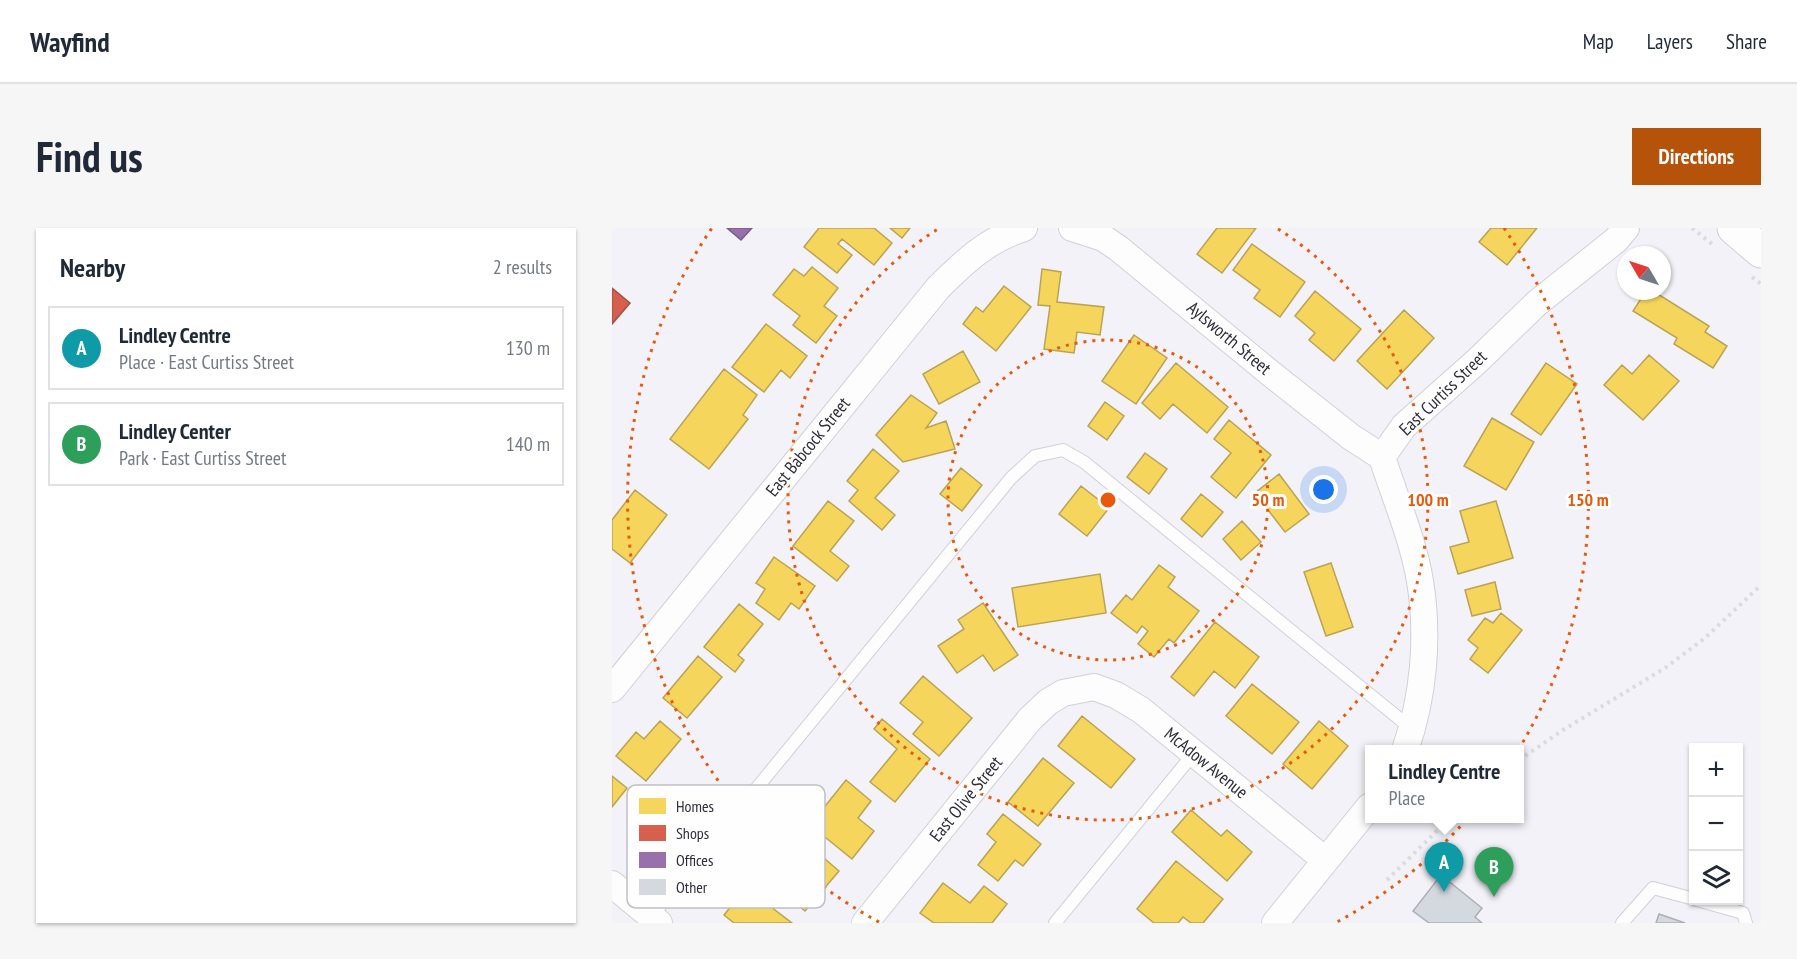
<!DOCTYPE html>
<html lang="en">
<head>
<meta charset="utf-8">
<style>
  body { margin:0; font-family:"PT Sans Narrow",sans-serif; background:#f6f6f7; color:#1f2937 }
  .controls { position:absolute; right:18px; bottom:18px; display:grid; overflow:hidden; border-radius:0px; box-shadow:0 2px 4px #0004 }
  .controls button { width:54px; height:54px; display:grid; place-items:center; padding:0; border:0; border-bottom:2px solid #e0e1e3; background:#fff; color:#1f2937; font:30px sans-serif }
  .compass { position:absolute; left:1005px; top:18px; width:54px; height:54px; border-radius:50%; background:#fff; box-shadow:0 2px 4px #0004; rotate:309deg }
  .you { position:absolute; left:712px; top:262px; width:21px; height:21px; margin:-15px; border:4px solid #fff; border-radius:50%; background:#1a73e8; box-shadow:0 0 0 9px #1a73e833 }
  .badge { display:grid; place-items:center; width:39px; height:39px; border-radius:50%; background:#b45309; color:#fff; font-size:20px; font-weight:700 }
  .pin { position:absolute; translate:-50% -50px; filter:drop-shadow(0 2px 3px #0008) }
  .pin::after { content:''; position:absolute; top:32px; width:21px; height:18px; background:inherit; clip-path:polygon(0 0,100% 0,50% 100%) }
  .popup { position:absolute; left:753px; top:517px; width:159px; height:78px; box-sizing:border-box; display:grid; place-content:center; border-radius:0px; background:#fff; filter:drop-shadow(0 2px 4px #0005); font-size:20px; white-space:nowrap; color:#747a83 }
  .popup b { font-size:22px; color:#1f2937 }
  .popup::after { content:''; position:absolute; left:50%; top:100%; margin-left:-12px; border:12px solid transparent; border-top-color:#fff }
  .list { margin:0; padding:0; list-style:none }
  h2 { display:flex; justify-content:space-between; align-items:center; height:78px; margin:0; padding:0 24px; font-size:26px }
  h2 small { font-size:20px; font-weight:400; color:#747a83 }
  .list li { display:grid; grid-template-columns:39px 1fr auto; gap:18px; align-items:center; box-sizing:border-box; height:84px; margin:0 12px 12px; padding:0 12px; border:2px solid #e0e1e3; border-radius:0px }
  .list b { display:block; font-size:22px; white-space:nowrap }
  .list p { margin:0; font-size:20px; white-space:nowrap; color:#747a83 }
  .list em { font-size:20px; font-style:normal; color:#747a83 }
  .icon { flex:none; width:33px; height:33px; fill:none; stroke:currentColor; stroke-width:2; stroke-linecap:round; stroke-linejoin:round }
  .map { position:relative; flex:none; width:1149px; height:695px; overflow:hidden; border-radius:0px }
  header { display:flex; align-items:center; gap:36px; box-sizing:border-box; height:84px; padding:0 30px; background:#fff; border-bottom:2px solid #e0e1e3 }
  header strong { font-size:28px }
  nav { display:flex; gap:33px; margin-inline-start:auto; font-size:21px }
  .intro { display:flex; align-items:center; justify-content:space-between; box-sizing:border-box; height:144px; padding:0 36px }
  h1 { margin:0; font-size:42px }
  .button { padding:15px 27px; border-radius:0px; background:#b45309; color:#fff; font-size:21px; font-weight:700 }
  main { display:flex; gap:36px; padding:0 36px }
  aside { flex:1; background:#fff; border-radius:0px; box-shadow:0 2px 4px #0004 }
  .map>svg:first-child { display:block }
  .homes { fill:#f6d55c; stroke:#baa352; stroke-width:1.5 }
  .shops { fill:#d6604d; stroke:#a35147; stroke-width:1.5 }
  .offices { fill:#9970ab; stroke:#795c89; stroke-width:1.5 }
  .building { fill:#d4d9df; stroke:#acafb6; stroke-width:1.5 }
  .lines { fill:none; stroke-linecap:round; stroke-linejoin:round }
  .lane-casing { stroke:#d0d0d8; stroke-width:14 }
  .street-casing { stroke:#d0d0d8; stroke-width:28 }
  .secondary-casing { stroke:#d0d0d8; stroke-width:35 }
  .path { stroke:#dbdbdd; stroke-width:4; stroke-dasharray:3 4.5; stroke-linecap:butt }
  .lane { stroke:#fdfdfe; stroke-width:12 }
  .street { stroke:#fdfdfe; stroke-width:26 }
  .secondary { stroke:#fdfdfe; stroke-width:33 }
  .ring { fill:none; stroke:#e8590c; stroke-width:3; stroke-dasharray:3 6 }
  .labels { text-anchor:middle; stroke-width:6; stroke-linejoin:round; paint-order:stroke }
  .street-label { font-size:18px; fill:#2d2e3a; stroke:#fefefe }
  .key { fill:#fefefe; stroke:#bfc0c3; stroke-width:1.5 }
  .key-label { font-size:16px; fill:#2d2e3a }
  .centre { fill:#e8590c; stroke:#fefefe; stroke-width:3 }
  .ring-label { font-size:18px; text-anchor:middle; font-weight:bold; fill:#e8590c; stroke:#fefefe; stroke-width:6; stroke-linejoin:round; paint-order:stroke }
</style>
</head>
<body>
<header>
<strong>Wayfind</strong>
<nav><a>Map</a><a>Layers</a><a>Share</a></nav>
</header>
<div class="intro"><h1>Find us</h1><a class="button">Directions</a></div>
<main>
<aside>
<h2>Nearby<small>2 results</small></h2>
<ul class="list">
<li><span class="badge" style="background:#0f9aa8">A</span><div><b>Lindley Centre</b><p>Place · East Curtiss Street</p></div><em>130 m</em></li>
<li><span class="badge" style="background:#2e9e5b">B</span><div><b>Lindley Center</b><p>Park · East Curtiss Street</p></div><em>140 m</em></li>
</ul>
</aside>
<div class="map">
<svg width="1149" height="695" viewBox="0 0 1149 695">
  <rect width="100%" height="100%" fill="#f2f2f8"/>
  <!-- homes -->
  <path class="homes" d="M207 0H262L280 15 262 37 230 11 226 16 240 27 225 45 192 19Z
    M278 0H298L290 10Z
    M605 0H644L610 45 585 26Z
    M879 0H925L895 37 867 14Z
    M640 16 693 54 668 89 642 70 648 62 621 42Z
    M200 39 226 60 212 78 225 88 204 115 181 97 188 88 161 67 182 41 192 48Z
    M430 41 449 44 445 74 492 79 488 107 465 104 462 125 432 121 438 78 426 77Z
    M392 58 419 79 384 123 351 96 364 79 371 84Z
    M703 63 749 101 722 133 697 112 703 105 683 88Z
    M1034 63H1041L1097 98 1093 104 1115 118 1101 140 1062 116 1065 110 1021 83Z
    M792 82 822 110 775 161 745 133Z
    M154 96 195 128 178 150 169 142 152 164 120 139Z
    M522 107 555 130 524 176 490 153Z
    M351 123 368 154 327 176 311 146Z
    M1037 127 1067 153 1031 192 992 157 1010 137 1020 146Z
    M564 135 616 179 595 205 561 176 548 191 530 175Z
    M934 135 965 156 929 207 899 186Z
    M112 141 145 167 131 187 136 191 97 241 58 211Z
    M299 167 325 185 314 200 334 193 343 221 291 234 264 207Z
    M493 174 512 188 495 212 476 198Z
    M880 190 922 214 894 262 852 238Z
    M617 192 659 227 624 270 599 249 619 225 602 211Z
    M261 221 287 243 263 270 283 287 270 302 237 273 246 262 235 253Z
    M533 225 555 241 537 266 515 249Z
    M349 240 370 257 350 283 328 266Z
    M667 246 697 286 673 304 643 265Z
    M469 258 497 280 475 308 447 286Z
    M23 262 55 287 18 335 0 321V292Z
    M589 266 611 284 590 309 569 291Z
    M216 273 242 293 218 323 237 338 225 353 181 318Z
    M884 273 901 330 846 346 838 319 857 314 848 283Z
    M630 293 649 314 629 332 611 311Z
    M162 329 203 358 187 381 179 375 167 392 144 375 153 361 144 355Z
    M719 335 741 399 714 408 692 344Z
    M547 337 563 349 556 359 587 383 562 415 557 411 542 429 526 416 536 403 530 398 525 405 499 385 514 367 520 372Z
    M488 346 494 385 406 399 400 360Z
    M883 354 889 381 860 388 853 362Z
    M371 375 406 427 382 443 371 427 345 445 326 418 352 401 346 392Z
    M127 376 151 396 126 427 132 432 123 444 92 419Z
    M889 385 910 402 876 445 858 431 866 420 856 412 873 390 881 395Z
    M603 394 647 429 623 460 602 443 582 468 559 449Z
    M86 428 110 449 75 490 51 470Z
    M311 448 360 490 327 528 301 506 311 494 288 475Z
    M640 456 687 494 660 526 614 488Z
    M470 488 523 531 499 560 446 518Z
    M270 491 318 531 283 574 258 554 285 521 262 501Z
    M48 493 69 511 34 553 4 528 24 504 32 511Z
    M707 493 736 518 700 561 671 536Z
    M431 530 462 555 426 598 396 574Z
    M0 548 15 560 0 579Z
    M234 552 259 573 246 590 262 603 240 631 198 597Z
    M579 582 609 608 615 602 640 624 615 653 560 604Z
    M51 583 60 612 31 621 22 592Z
    M391 586 429 616 411 638 403 632 386 653 366 637 384 614 375 606Z
    M185 607 227 643 193 683 151 648Z
    M564 633 611 671 591 695H579L571 689 566 695H542L525 681Z
    M331 655 358 675 372 658 395 676 380 695H322L308 685Z
    M134 660 180 695H122L112 687Z"/>
  <!-- shops -->
  <path class="shops" d="M0 60 18 75 0 96Z"/>
  <!-- offices -->
  <path class="offices" d="M115 0H140L129 12Z"/>
  <!-- building -->
  <path class="building" d="M829 647 870 680 863 689 870 695H817L801 683Z
    M1047 686 1073 695H1044Z"/>
  <g class="lines">
    <!-- lane casing -->
    <g class="lane-casing">
      <path id="lane" d="M1085 672 1131 685 1134 695
        M39 689 399 250 423 228 451 222 472 234 800 501
        M443 695 582 525
        M1010 695 1041 660 1082 671"/>
    </g>
    <!-- street casing -->
    <g class="street-casing">
      <path id="street" d="M460 0 491 10 506 20 658 145 739 209 770 229
        M0 461 326 60C352 34 376 11 412 0
        M793 522C812 469 817 408 808 353 801 311 783 270 770 229L792 198 864 134 925 75 1004 12 1014 0
        M0 656 47 695
        M253 695 418 491 436 474 451 465 482 459 504 467 529 482 713 632
        M663 695 757 579"/>
    </g>
    <!-- secondary casing -->
    <g class="secondary-casing">
      <path id="secondary" d="M1122 0 1149 23"/>
    </g>
    <!-- path -->
    <path class="path" d="M1080 0 1100 16
      M1140 49 1149 56
      M907 532 951 502 1053 440 1093 410 1149 357
      M775 652 838 590"/>
    <!-- lane -->
    <use href="#lane" class="lane"/>
    <!-- street -->
    <use href="#street" class="street"/>
    <!-- secondary -->
    <use href="#secondary" class="secondary"/>
  </g>
  <!-- distance rings -->
  <g class="ring">
    <circle cx="496" cy="272" r="160"/>
    <path d="M666 1A320 320 0 1 1 326 1"/>
    <path d="M267 694A480 480 0 0 1 100 0M892 0A480 480 0 0 1 725 694"/>
  </g>
  <g class="labels">
    <!-- street labels -->
    <g class="street-label">
      <text transform="translate(617 110) rotate(40)" y="6">Aylsworth Street</text>
      <text transform="translate(831 165) rotate(-44)" y="6">East Curtiss Street</text>
      <text transform="translate(196 219) rotate(-51)" y="6">East Babcock Street</text>
      <text transform="translate(594 535) rotate(39)" y="6">McAdow Avenue</text>
      <text transform="translate(354 571) rotate(-51)" y="6">East Olive Street</text>
    </g>
  </g>
  <!-- legend -->
  <rect x="15" y="557" width="198" height="123" rx="9" class="key"/>
  <rect x="27" y="570" width="27" height="16" fill="#f6d55c"/>
  <rect x="27" y="597" width="27" height="16" fill="#d6604d"/>
  <rect x="27" y="624" width="27" height="16" fill="#9970ab"/>
  <rect x="27" y="651" width="27" height="16" fill="#d4d9df"/>
  <g class="key-label">
    <text x="64" y="584">Homes</text>
    <text x="64" y="611">Shops</text>
    <text x="64" y="638">Offices</text>
    <text x="64" y="665">Other</text>
  </g>
  <circle cx="496" cy="272" r="9" class="centre"/>
  <g class="ring-label">
    <text x="656" y="278">50 m</text>
    <text x="816" y="278">100 m</text>
    <text x="976" y="278">150 m</text>
  </g>
</svg>
<div class="controls">
<button>+</button>
<button>−</button>
<button><svg class="icon" aria-label="layers" viewBox="0 0 24 24"><path d="M12 4l9 5-9 5-9-5zM3 14l9 5 9-5"/></svg></button>
</div>
<svg class="compass" viewBox="-18 -18 36 36"><path d="M0-13l5 13h-10z" fill="#e53935"/><path d="M0 13l5-13h-10z" fill="#747a83"/></svg>
<div class="you"></div>
<div class="pin badge" style="left:832px;top:664px;background:#0f9aa8">A</div>
<div class="popup"><b>Lindley Centre</b>Place</div>
<div class="pin badge" style="left:882px;top:669px;background:#2e9e5b">B</div>
</div>
</main>
</body>
</html>
